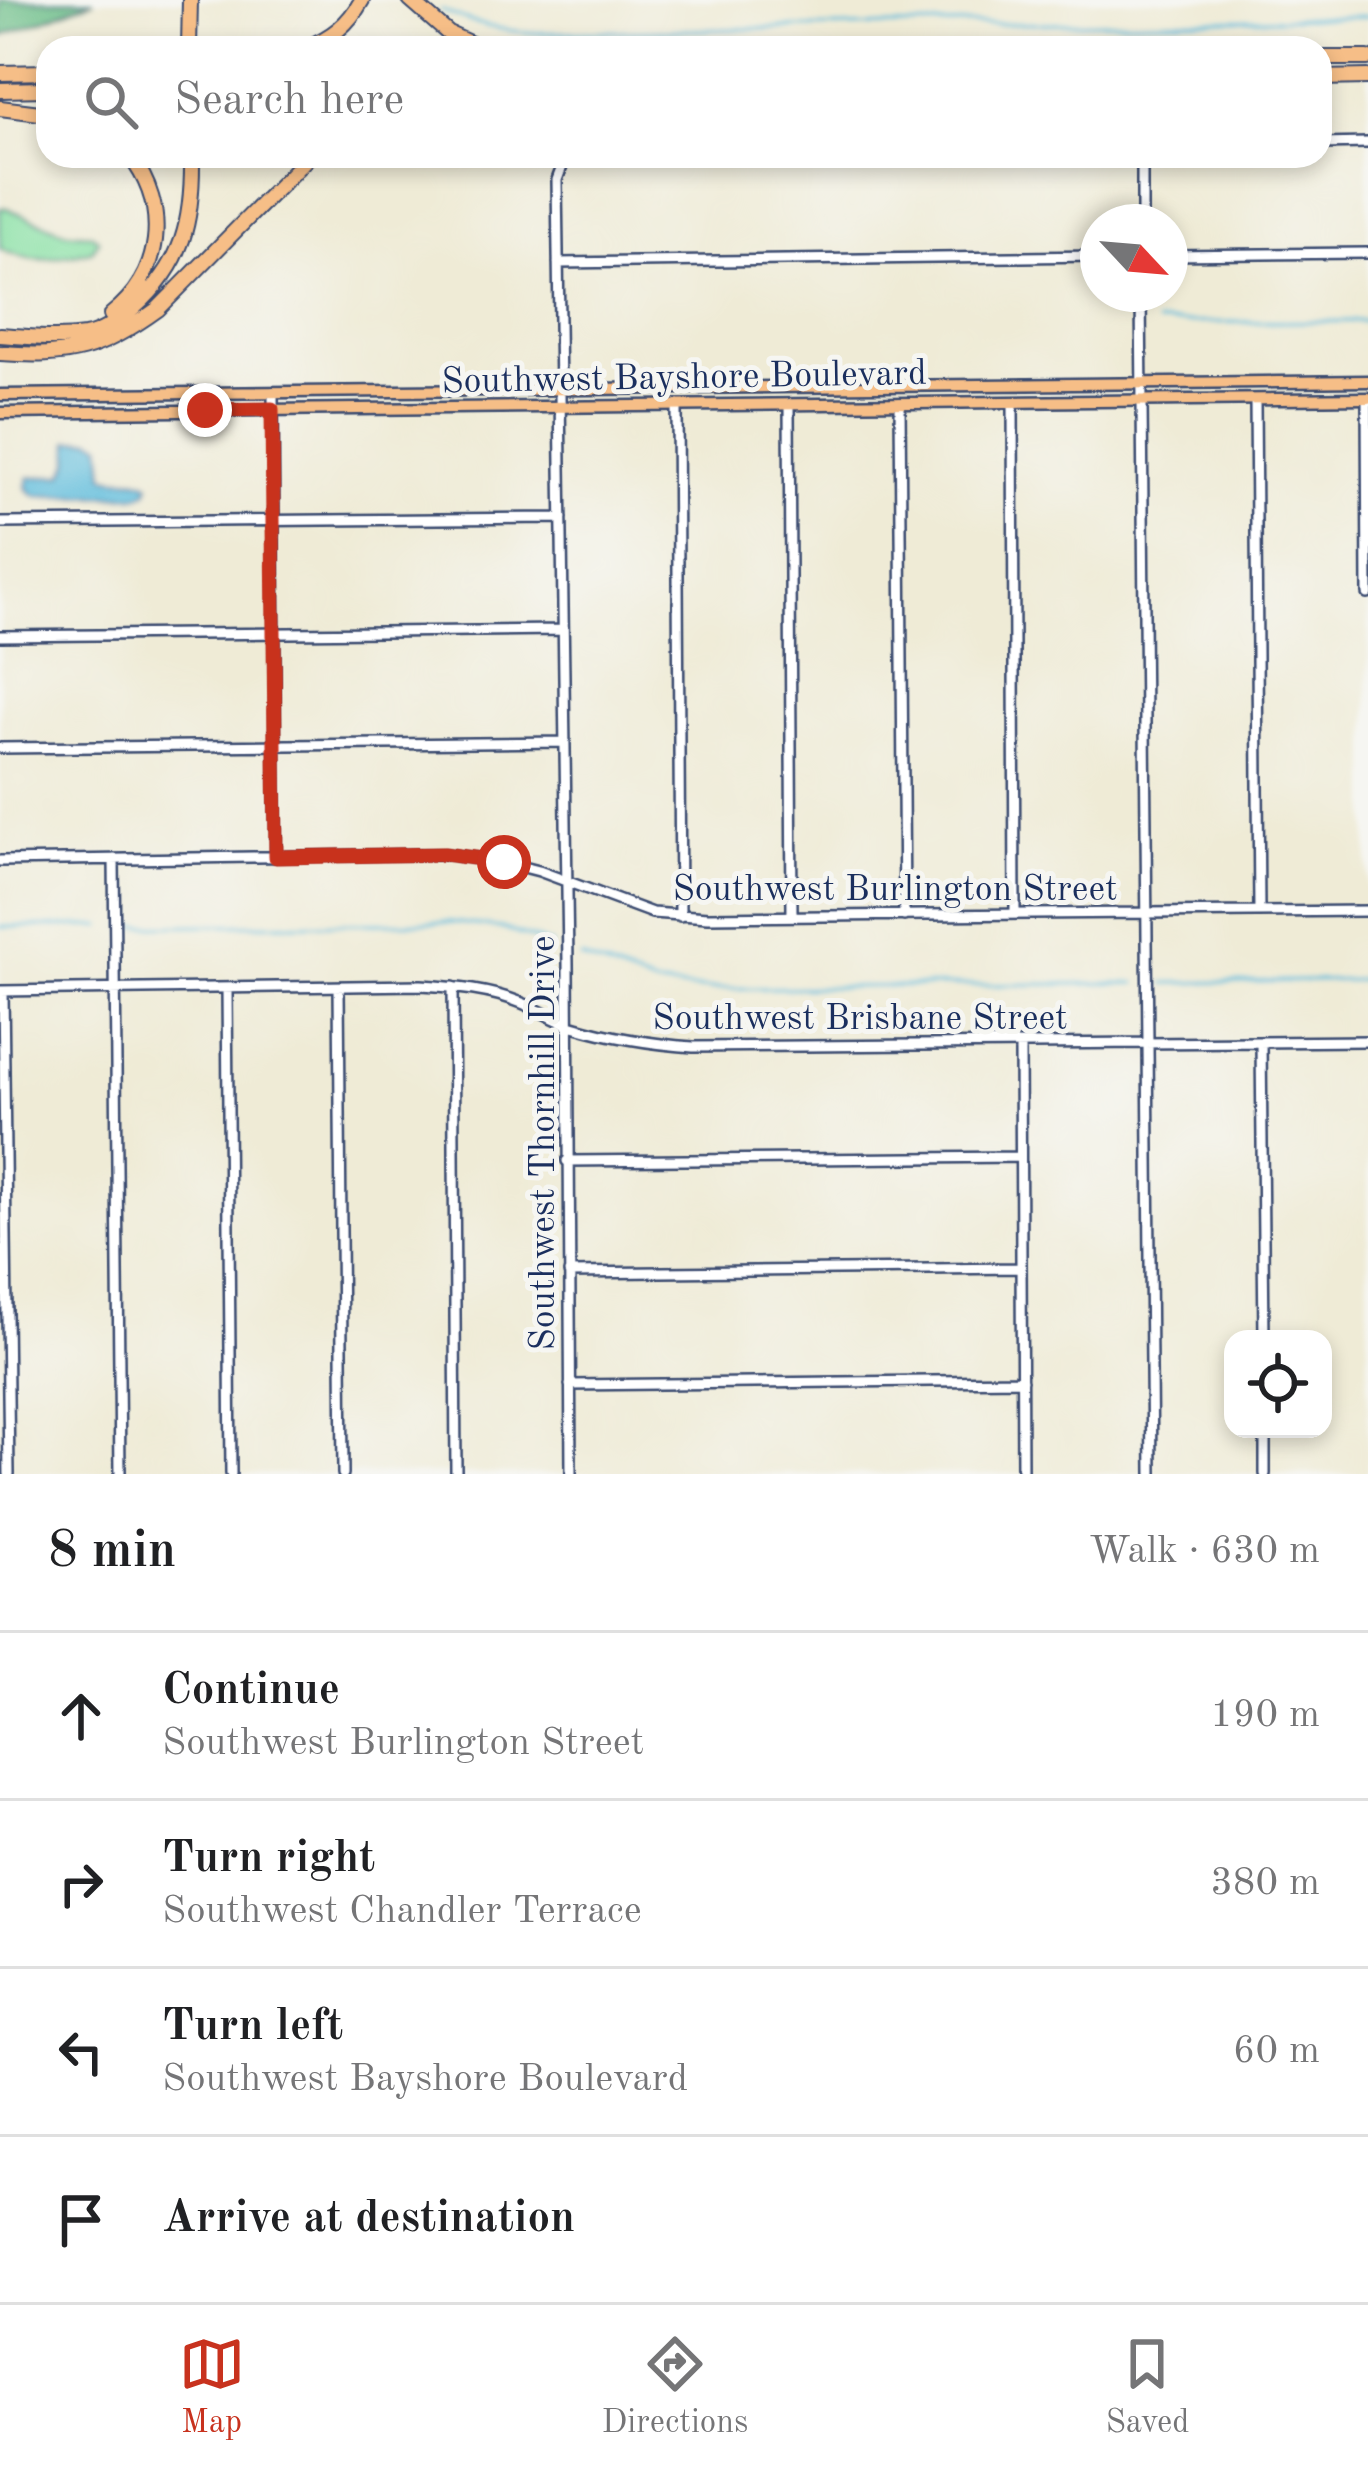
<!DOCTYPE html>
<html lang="en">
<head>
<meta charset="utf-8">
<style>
  body { margin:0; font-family:"Old Standard TT",serif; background:#f2f2f2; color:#202124 }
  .controls { position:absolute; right:36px; bottom:36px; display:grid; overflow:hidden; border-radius:24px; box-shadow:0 6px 18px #0003 }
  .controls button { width:108px; height:108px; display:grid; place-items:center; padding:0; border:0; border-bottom:3px solid #e0e0e0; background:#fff; color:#202124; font:60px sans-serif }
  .compass { position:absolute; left:1080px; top:204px; width:108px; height:108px; border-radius:50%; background:#fff; box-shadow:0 6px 18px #0003; rotate:116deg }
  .stop { position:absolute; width:36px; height:36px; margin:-27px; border:9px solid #c8321e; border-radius:50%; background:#fff }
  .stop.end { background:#c8321e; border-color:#fff; box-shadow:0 3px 12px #0008 }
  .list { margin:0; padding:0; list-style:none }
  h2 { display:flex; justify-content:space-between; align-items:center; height:156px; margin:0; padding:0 48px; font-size:51px }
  h2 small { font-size:39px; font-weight:400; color:#757577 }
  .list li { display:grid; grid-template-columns:78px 1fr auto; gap:36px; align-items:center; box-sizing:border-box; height:168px; padding:0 48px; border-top:3px solid #e0e0e0 }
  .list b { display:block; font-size:45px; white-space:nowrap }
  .list p { margin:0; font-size:39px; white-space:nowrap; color:#757577 }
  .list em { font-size:39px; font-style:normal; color:#757577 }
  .icon { flex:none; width:66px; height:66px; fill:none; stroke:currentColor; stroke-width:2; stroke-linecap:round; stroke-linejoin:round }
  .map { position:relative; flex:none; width:1368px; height:1474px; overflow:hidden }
  .search { position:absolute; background:#fff; box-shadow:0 6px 18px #0003; left:36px; right:36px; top:36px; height:132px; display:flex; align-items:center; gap:30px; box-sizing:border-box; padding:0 42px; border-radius:36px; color:#757577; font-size:45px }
  .sheet { height:828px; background:#fff }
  nav { display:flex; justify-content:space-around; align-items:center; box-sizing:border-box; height:168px; border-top:3px solid #e0e0e0; background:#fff; font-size:33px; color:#757577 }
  nav a { display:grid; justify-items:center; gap:6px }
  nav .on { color:#c8321e }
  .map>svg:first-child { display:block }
  .green { fill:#89e1a5; stroke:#528882; stroke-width:3 }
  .forest { fill:#6ebf8a; stroke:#447774; stroke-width:3 }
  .water { fill:#5cbbdb; stroke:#3c759c; stroke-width:3 }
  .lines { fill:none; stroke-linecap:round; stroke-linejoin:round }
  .stream { stroke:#5cbbdb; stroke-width:3 }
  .minor-casing { stroke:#3b4b70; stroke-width:14 }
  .major-casing { stroke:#3b4b70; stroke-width:15 }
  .highway-casing { stroke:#3b4b70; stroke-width:18 }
  .minor { stroke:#fff; stroke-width:9 }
  .major { stroke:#f6be87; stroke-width:10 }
  .highway { stroke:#f6be87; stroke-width:14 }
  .route { stroke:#c8321e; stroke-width:15 }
  .labels { text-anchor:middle; stroke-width:10; stroke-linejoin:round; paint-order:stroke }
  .street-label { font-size:36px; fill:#1b2f5e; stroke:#f6f6f2 }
</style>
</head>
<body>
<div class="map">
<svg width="1368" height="1474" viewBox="0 0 1368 1474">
  <rect width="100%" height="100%" fill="#f6f6f2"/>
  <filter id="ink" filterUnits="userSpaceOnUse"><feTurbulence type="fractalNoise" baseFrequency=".00833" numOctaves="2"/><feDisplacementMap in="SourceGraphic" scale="24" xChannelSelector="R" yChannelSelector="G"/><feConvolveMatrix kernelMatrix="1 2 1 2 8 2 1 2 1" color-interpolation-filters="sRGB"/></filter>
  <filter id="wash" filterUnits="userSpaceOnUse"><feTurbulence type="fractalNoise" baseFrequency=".004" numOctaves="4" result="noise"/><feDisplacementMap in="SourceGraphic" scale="48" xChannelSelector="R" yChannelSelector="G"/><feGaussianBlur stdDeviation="2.7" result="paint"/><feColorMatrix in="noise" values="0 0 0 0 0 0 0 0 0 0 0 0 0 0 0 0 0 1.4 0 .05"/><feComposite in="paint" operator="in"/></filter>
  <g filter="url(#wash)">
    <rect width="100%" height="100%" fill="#efebd6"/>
    <!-- green -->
    <path class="green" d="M0 208H6L66 232 91 234 99 240 92 251C56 258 35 266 0 249Z"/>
    <!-- forest -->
    <path class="forest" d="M0 0H94L0 37Z"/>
    <!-- water -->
    <path class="water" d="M92 439 102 444 105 475C119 482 138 474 150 484L147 491 139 495 40 496 34 495 27 488 29 478 63 475 70 463V441Z"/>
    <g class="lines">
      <!-- stream -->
      <path class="stream" d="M441 10C473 25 502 31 538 33L1368 17
        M1157 323 1368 321
        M126 926 451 922 501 928 551 945
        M0 927 102 926
        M581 958 656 986 690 989 1136 983
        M1165 983 1368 980"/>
    </g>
  </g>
  <g filter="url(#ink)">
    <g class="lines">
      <!-- minor casing -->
      <g class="minor-casing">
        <path id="minor" d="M1320 144 1368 143
          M1142 222V156
          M1170 255 1368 253
          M558 263 1098 256
          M1141 294 1152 1474
          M273 392 276 857
          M1367 398 1368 594
          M1255 400 1259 912
          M1013 402 1015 914
          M900 403 904 916
          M789 404 792 916
          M677 405 680 916
          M0 523 562 518
          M0 636 562 630
          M0 748 564 742
          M114 859 120 1474
          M0 861 444 854 504 862 539 871 652 913 708 917 1368 911
          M339 987 343 1474
          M453 987 456 1474
          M227 988 231 1474
          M0 991 421 985C456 987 490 990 522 1003 540 1010 555 1021 573 1026 613 1038 652 1044 693 1047L1368 1041
          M3 991 9 1474
          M1261 1043 1264 1339
          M1020 1045 1022 1474
          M567 1161 1019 1157
          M569 1273 1020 1268
          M570 1385 1022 1380
          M1265 1429V1474
          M571 1474 568 963 557 180 563 164 574 156"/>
      </g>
      <!-- major casing -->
      <g class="major-casing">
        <path id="major" d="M0 395 1368 381
          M0 413 1368 398"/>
      </g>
      <!-- highway casing -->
      <g class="highway-casing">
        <path id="highway" d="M410 0 449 34 480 48
          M189 48 190 0
          M306 48C332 37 348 25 362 0
          M1320 58H1368
          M0 73 48 72
          M1320 78 1368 77
          M0 90 48 89
          M0 108 48 114
          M111 315C163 274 170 208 130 156
          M0 335C28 337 57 340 85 336 103 333 120 320 134 308 184 264 193 220 192 156
          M0 353C70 358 100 351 158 309L309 156"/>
      </g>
      <!-- minor -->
      <use href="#minor" class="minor"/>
      <!-- major -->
      <use href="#major" class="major"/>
      <!-- highway -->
      <use href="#highway" class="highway"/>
    </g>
  </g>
  <g class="lines" filter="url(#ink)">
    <!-- route -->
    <path class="route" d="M205 410 272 409 276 857 444 854 504 862"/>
  </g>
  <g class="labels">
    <!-- street labels -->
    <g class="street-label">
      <text transform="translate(684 375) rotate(-1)" y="13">Southwest Bayshore Boulevard</text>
      <text x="895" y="900">Southwest Burlington Street</text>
      <text x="860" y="1029">Southwest Brisbane Street</text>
      <text transform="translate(541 1143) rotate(-90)" y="13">Southwest Thornhill Drive</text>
    </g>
  </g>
</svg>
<div class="controls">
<button><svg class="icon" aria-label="locate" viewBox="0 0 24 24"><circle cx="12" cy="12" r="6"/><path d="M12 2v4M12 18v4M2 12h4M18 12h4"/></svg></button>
</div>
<svg class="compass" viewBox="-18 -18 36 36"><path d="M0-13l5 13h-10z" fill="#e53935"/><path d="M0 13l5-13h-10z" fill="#757577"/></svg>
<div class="stop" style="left:504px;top:862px"></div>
<div class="stop end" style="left:205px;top:410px"></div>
<div class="search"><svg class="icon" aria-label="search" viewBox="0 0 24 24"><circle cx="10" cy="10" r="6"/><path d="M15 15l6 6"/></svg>Search here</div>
</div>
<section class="sheet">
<h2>8 min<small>Walk · 630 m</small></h2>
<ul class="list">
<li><svg class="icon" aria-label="ahead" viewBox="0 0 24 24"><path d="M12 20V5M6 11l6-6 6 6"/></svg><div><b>Continue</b><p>Southwest Burlington Street</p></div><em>190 m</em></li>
<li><svg class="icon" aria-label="right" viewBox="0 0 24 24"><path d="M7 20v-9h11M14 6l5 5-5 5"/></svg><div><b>Turn right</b><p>Southwest Chandler Terrace</p></div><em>380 m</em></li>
<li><svg class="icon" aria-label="left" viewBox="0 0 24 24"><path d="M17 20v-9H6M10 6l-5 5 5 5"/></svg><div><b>Turn left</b><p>Southwest Bayshore Boulevard</p></div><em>60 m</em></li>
<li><svg class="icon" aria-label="arrive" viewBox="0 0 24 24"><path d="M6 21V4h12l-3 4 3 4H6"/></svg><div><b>Arrive at destination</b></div></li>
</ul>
</section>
<nav>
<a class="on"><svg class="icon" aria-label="map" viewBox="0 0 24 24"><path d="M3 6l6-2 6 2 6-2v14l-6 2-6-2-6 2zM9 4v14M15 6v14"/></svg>Map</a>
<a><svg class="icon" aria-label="directions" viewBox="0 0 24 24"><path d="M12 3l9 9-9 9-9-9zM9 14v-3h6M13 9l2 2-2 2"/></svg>Directions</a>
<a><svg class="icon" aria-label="saved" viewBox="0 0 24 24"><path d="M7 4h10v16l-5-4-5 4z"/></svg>Saved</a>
</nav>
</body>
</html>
